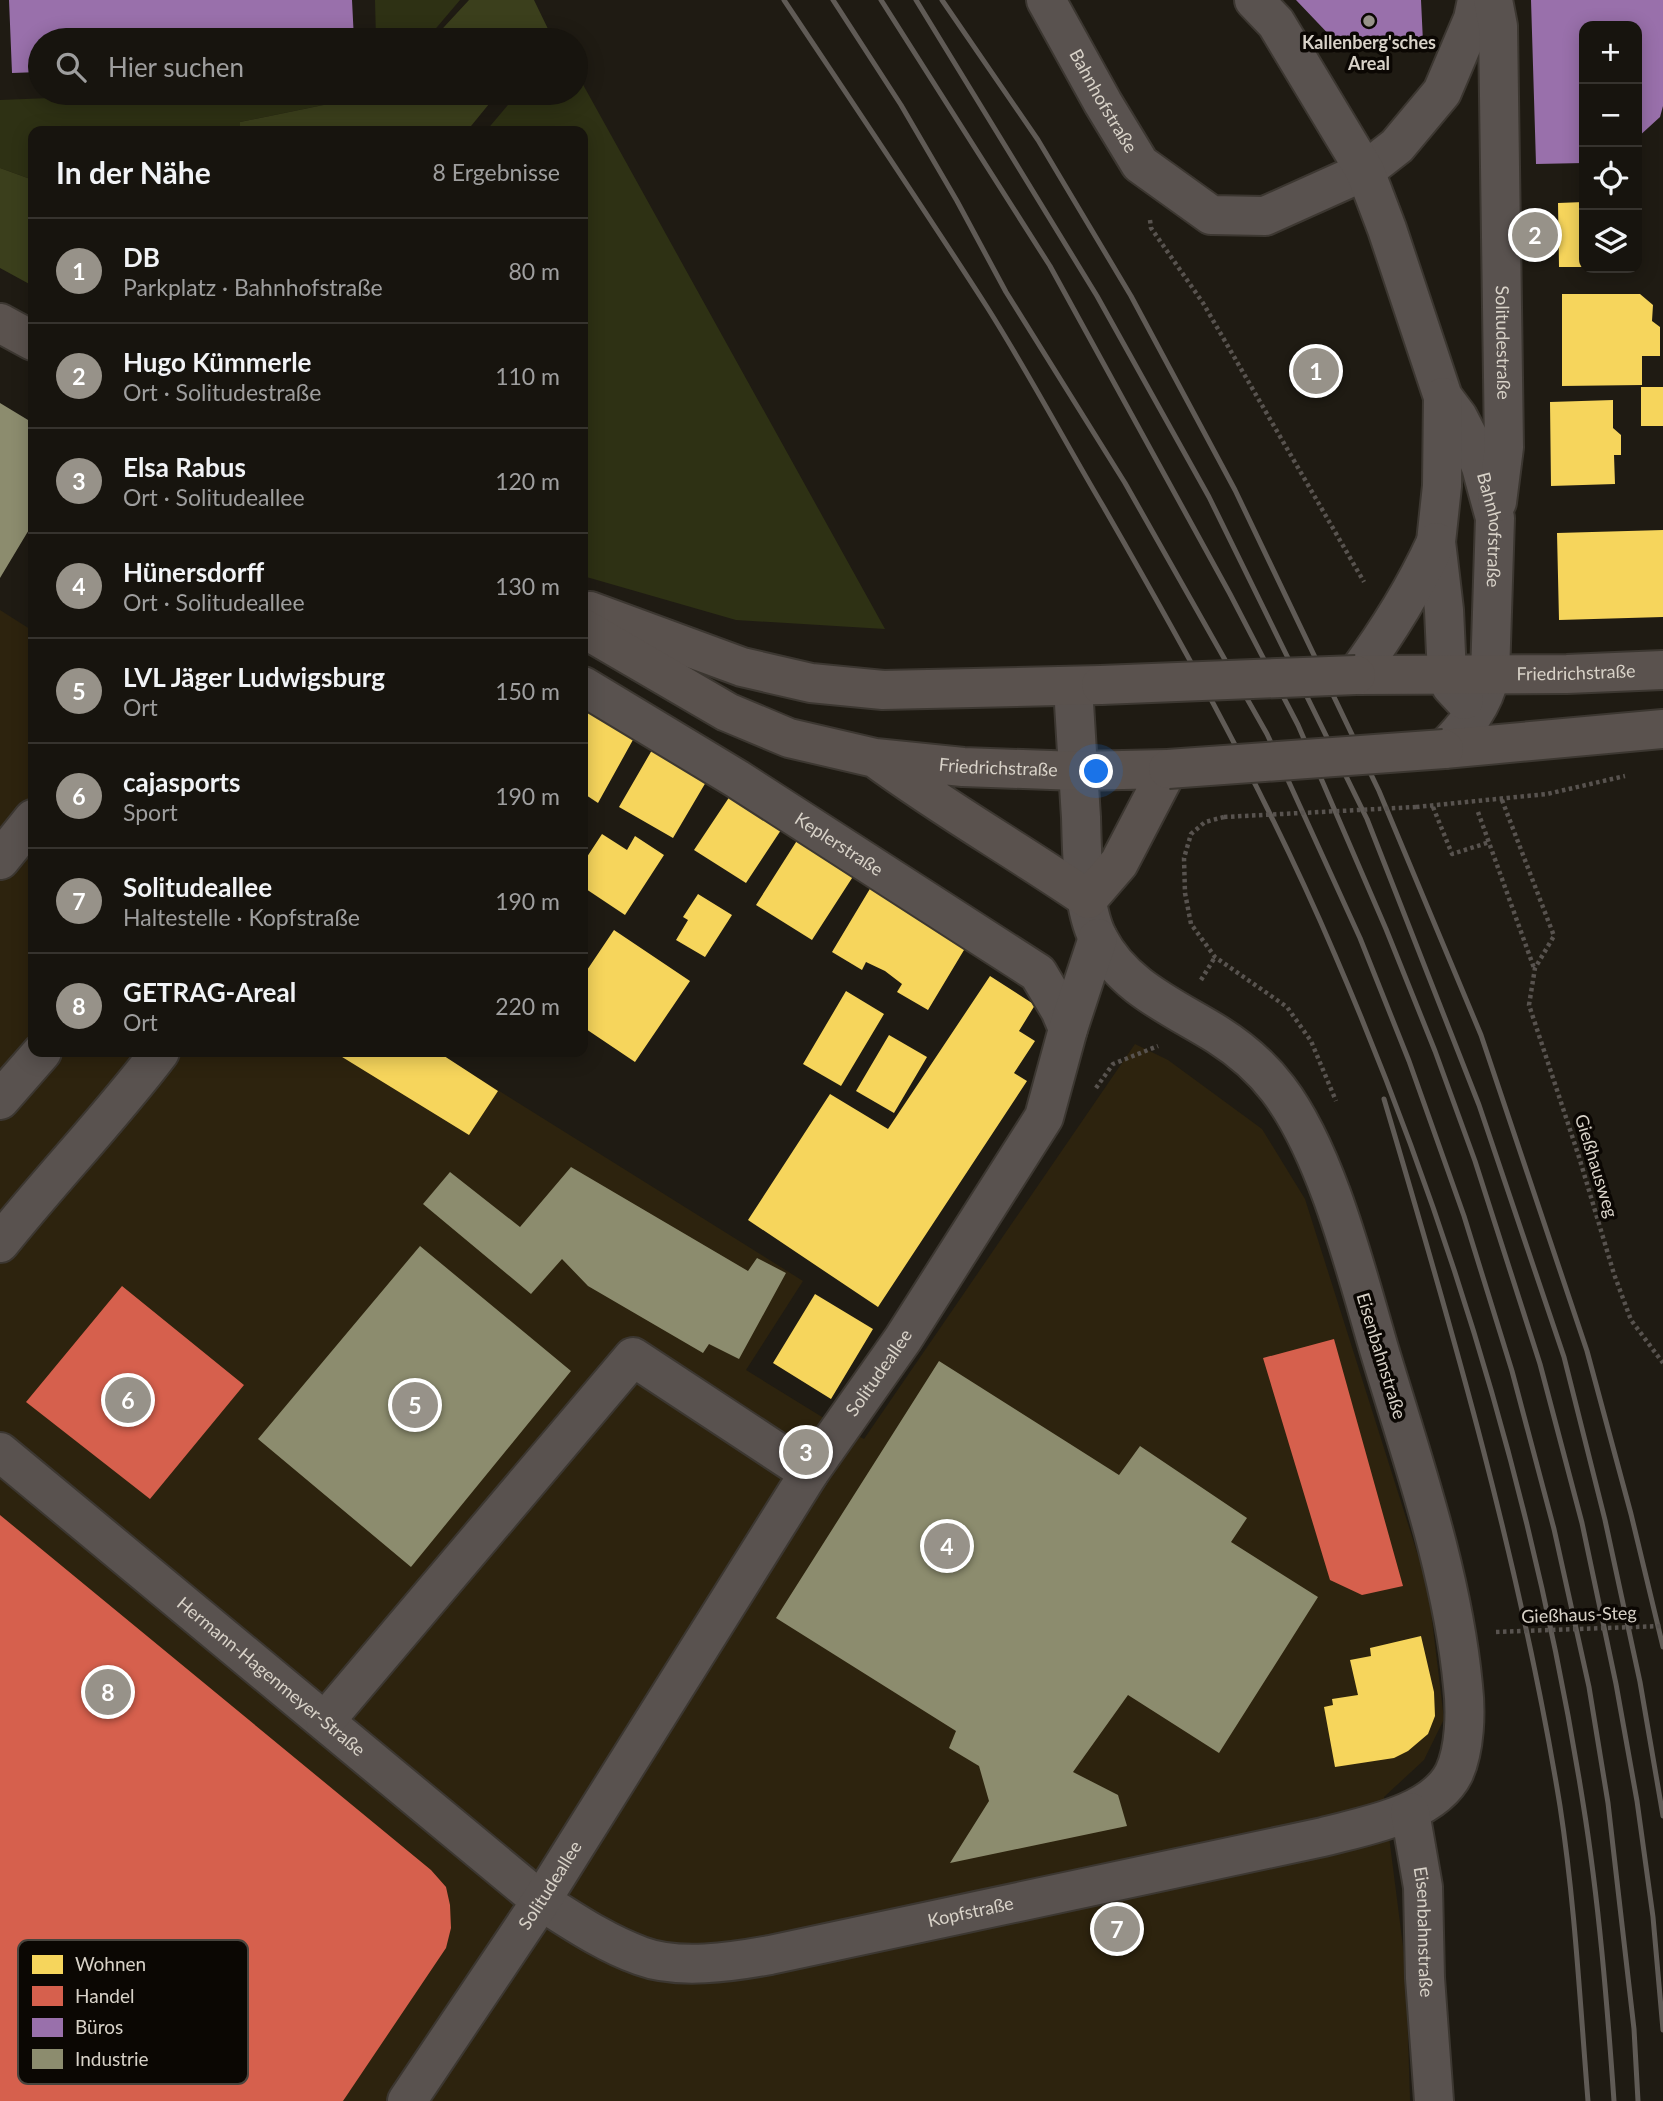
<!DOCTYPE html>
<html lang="de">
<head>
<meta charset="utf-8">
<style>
  body { margin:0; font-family:Lato,sans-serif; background:#24211c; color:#f1f3f6 }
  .controls { position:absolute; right:21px; top:21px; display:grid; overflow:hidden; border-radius:14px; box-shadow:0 4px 18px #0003 }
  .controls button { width:63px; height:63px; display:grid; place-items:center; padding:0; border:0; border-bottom:2px solid #36332e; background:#17140e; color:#f1f3f6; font:35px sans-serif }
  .you { position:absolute; left:1097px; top:772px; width:24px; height:24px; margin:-18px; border:5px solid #fff; border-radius:50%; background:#1a73e8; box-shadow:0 0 0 10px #1a73e833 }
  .badge { display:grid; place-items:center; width:46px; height:46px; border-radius:50%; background:#979289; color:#fff; font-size:23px; font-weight:700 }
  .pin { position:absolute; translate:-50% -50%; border:4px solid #fff; box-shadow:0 2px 7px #0006 }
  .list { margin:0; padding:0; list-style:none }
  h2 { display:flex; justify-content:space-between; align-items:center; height:91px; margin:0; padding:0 28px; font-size:30px }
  h2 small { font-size:23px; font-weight:400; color:#9e9e9e }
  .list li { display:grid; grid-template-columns:46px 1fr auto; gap:21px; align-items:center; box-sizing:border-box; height:105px; padding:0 28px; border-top:2px solid #36332e }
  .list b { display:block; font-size:26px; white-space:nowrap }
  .list p { margin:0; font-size:23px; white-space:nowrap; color:#9e9e9e }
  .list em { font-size:23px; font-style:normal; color:#9e9e9e }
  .icon { flex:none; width:38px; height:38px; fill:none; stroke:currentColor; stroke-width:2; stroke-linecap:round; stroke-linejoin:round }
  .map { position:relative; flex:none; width:1663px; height:2101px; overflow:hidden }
  .search { position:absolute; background:#17140e; box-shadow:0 4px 18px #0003; left:28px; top:28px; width:560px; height:77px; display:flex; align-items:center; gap:18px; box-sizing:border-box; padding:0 24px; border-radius:38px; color:#9e9e9e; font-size:26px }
  .panel { position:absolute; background:#17140e; box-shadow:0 4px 18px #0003; left:28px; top:126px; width:560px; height:931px; border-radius:14px }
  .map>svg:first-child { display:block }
  .built { fill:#2d230e }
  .green { fill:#2e3114 }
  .forest { fill:#3b3f1c }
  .homes { fill:#f6d55c }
  .shops { fill:#d6604d }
  .offices { fill:#9970ab }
  .industry { fill:#8c8c6e }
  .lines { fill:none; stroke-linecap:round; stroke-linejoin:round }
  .minor-casing { stroke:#3c3731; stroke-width:42 }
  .major-casing { stroke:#3c3731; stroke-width:42 }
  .path { stroke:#58534f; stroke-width:4.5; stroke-dasharray:3.5 3.5; stroke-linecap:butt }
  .minor { stroke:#59524f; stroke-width:38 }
  .major { stroke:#5a524e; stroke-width:38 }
  .rail { stroke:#605b56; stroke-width:5 }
  .major-bridge-casing { stroke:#3c3731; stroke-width:42; stroke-linecap:butt }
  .path-bridge { stroke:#58534f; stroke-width:4.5; stroke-dasharray:3.5 3.5; stroke-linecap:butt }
  .major-bridge { stroke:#5a524e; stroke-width:38 }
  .poi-dot { fill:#979289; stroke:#0b0703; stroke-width:2.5 }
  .labels { text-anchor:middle; stroke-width:7; stroke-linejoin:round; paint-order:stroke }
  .poi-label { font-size:18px; font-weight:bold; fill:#d8d2c8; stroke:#0b0703 }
  .street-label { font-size:18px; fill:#d8d2c8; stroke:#0b0703 }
  .key { fill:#0b0703; stroke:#48443e; stroke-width:2 }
  .key-label { font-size:19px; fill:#d8d2c8 }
</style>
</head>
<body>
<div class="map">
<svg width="1663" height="2101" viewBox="0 0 1663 2101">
  <rect width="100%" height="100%" fill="#1f1b13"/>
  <!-- built -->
  <path class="built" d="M0 610 33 631V1052H437L803 1281 746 1370 827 1420 864 1439 1135 1044 1168 1060 1262 1129 1305 1199 1428 1587 1444 1719 1424 1760 1384 1797 1406 1970 1410 2101H0Z"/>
  <!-- green -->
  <path class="green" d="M375 0H460L426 40H376Z
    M576 72 885 629 736 620 583 576V131H486L518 93H576Z
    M177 93H382L240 122V131H33V180L0 168V100Z"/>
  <!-- forest -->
  <path class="forest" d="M469 0H534L549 31 541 40H432Z
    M382 93H498L467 131H240V122Z
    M0 168 33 180V286L0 268Z"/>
  <!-- homes -->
  <path class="homes" d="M1584 202V267H1559L1558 203Z
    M1562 294H1640L1653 305 1652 321 1660 327V356H1642V385L1562 386Z
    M1641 387H1663V426H1641Z
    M1613 400V428L1621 435V455H1614L1615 484 1551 486 1550 402Z
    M1663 530V617L1559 620 1557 533Z
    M583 705 634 738 598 803 583 793Z
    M652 750 706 782 673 838 619 807Z
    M730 796 781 830 746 883 694 850Z
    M602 834 627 850 635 836 664 855 625 915 583 887V863Z
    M798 839 854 875 812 940 756 905Z
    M874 882 970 940 928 1010 897 992 902 984 885 971 866 962 862 970 832 952Z
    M698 894 732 915 705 957 676 940 688 920 683 917Z
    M614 930 690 981 635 1062 583 1027V976Z
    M990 976 1035 1005 1019 1031 1035 1041 1014 1073 1027 1081 878 1307 748 1220 830 1094 888 1129Z
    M846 991 884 1014 841 1086 803 1064Z
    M889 1035 927 1057 894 1113 856 1091Z
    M334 1052H438L498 1091 469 1135Z
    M815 1294 873 1329 831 1399 773 1363Z
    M1421 1636 1434 1692 1435 1716 1428 1734 1408 1751 1394 1758 1335 1767 1324 1707 1333 1705 1332 1699 1358 1695 1350 1660 1371 1656 1370 1648Z"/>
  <!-- shops -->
  <path class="shops" d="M122 1286 244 1385 150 1499 26 1402Z
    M1334 1339 1403 1586 1362 1595 1330 1580 1263 1358Z
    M0 1515 431 1870 446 1887 450 1905 451 1928 446 1948 343 2101H0Z"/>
  <!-- offices -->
  <path class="offices" d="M9 0H352L354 40H40V72L12 73Z
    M1296 0H1421L1423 42 1337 43Z
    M1531 0H1663V106L1660 117 1637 138V26H1584V163L1536 164Z"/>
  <!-- industry -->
  <path class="industry" d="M0 403 33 423V523L0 578Z
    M571 1167 748 1271 757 1258 786 1273 739 1359 709 1344 703 1353 588 1286 562 1259 531 1294 423 1204 450 1172 520 1227Z
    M420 1246 571 1371 411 1567 258 1439Z
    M939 1361 1119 1475 1140 1446 1247 1518 1231 1542 1318 1597 1219 1753 1128 1695 1073 1772 1118 1795 1127 1826 950 1863 989 1801 979 1766 949 1748 956 1731 776 1618Z"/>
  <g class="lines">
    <!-- minor casing -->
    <g class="minor-casing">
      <g id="minor">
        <path id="s1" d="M1046 0 1103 103 1140 164 1211 215 1265 216 1365 171 1397 146 1442 92 1473 19 1477 0"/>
        <path id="s2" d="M1254 0 1276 23 1365 171 1387 229 1443 397 1458 417 1471 442 1481 467 1495 518 1490 675C1484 705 1465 728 1444 749"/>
        <path id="s3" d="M1493 0 1498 26 1504 447 1497 502"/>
        <path d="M1443 397 1442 486 1436 542 1444 610 1447 675 1451 686 1464 700"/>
        <path d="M1356 675C1387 633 1414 590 1436 542"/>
        <path id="s4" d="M583 686 737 779 1038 973 1060 1010 1068 1029"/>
        <path d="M0 860 33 819"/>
        <path d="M0 1100 42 1052"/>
        <path d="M0 1243C52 1178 110 1118 160 1052"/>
        <path id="s5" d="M0 1452 541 1901C574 1922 605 1943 641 1956 678 1970 732 1962 770 1955L1323 1837C1364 1826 1433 1815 1454 1773 1465 1749 1466 1712 1463 1686 1452 1571 1412 1459 1379 1349 1356 1271 1327 1153 1278 1089 1262 1068 1240 1049 1218 1035 1173 1007 1123 987 1098 938 1082 907 1082 851 1081 817 1078 774 1076 731 1073 687"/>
        <path d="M325 1721 633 1357 809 1473"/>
        <path id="s6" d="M1410 1812 1423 1887 1425 1978 1434 2101"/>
        <path id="s7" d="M407 2101 541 1901 809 1473 903 1339 1044 1117 1068 1029 1098 938"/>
      </g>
    </g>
    <!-- major casing -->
    <g class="major-casing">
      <g id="major">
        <path d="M0 323 33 341"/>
        <path d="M590 611 742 667 811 683 883 690 1101 685"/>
        <path id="s8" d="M583 628 727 712 789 738 875 758 963 767 1078 771 1168 769 1119 863 1088 899C1018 851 944 809 875 758"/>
        <path id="s9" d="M1356 675 1567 674 1663 670"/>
        <path d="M1444 749 1663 729"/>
      </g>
    </g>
    <!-- path -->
    <path class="path" d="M1150 220 1151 228 1203 303 1364 582
      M1502 800 1554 936 1535 968 1529 1005 1579 1157 1614 1274 1631 1320 1663 1363
      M1416 807 1547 794 1625 776
      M1433 807 1452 854 1490 842
      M1478 812 1534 968
      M1224 817 1205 822 1191 834 1184 858 1185 893 1191 924 1215 957 1287 1007 1311 1041 1336 1101
      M1201 980 1215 957
      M1096 1088 1113 1064 1158 1046"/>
    <!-- minor -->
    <use href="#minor" class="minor"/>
    <!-- major -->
    <use href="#major" class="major"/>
    <!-- rail -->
    <path class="rail" d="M784 0C852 102 921 204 987 307 1028 372 1064 440 1103 506 1187 652 1269 800 1335 955 1452 1227 1537 1511 1583 1803 1599 1902 1607 2002 1614 2101
      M833 0 901 105 957 201 1006 292 1125 483 1267 734 1360 938 1409 1061 1464 1216 1512 1371 1554 1529 1589 1687 1608 1803 1634 2029 1638 2101
      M881 0 1050 266 1230 594 1298 725 1386 929 1435 1051 1475 1161 1540 1364 1582 1523 1616 1684 1637 1801 1653 1917 1663 2030
      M916 0 1097 296 1209 497 1367 819 1479 1105 1564 1357 1605 1520 1640 1682 1663 1816
      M942 0 1038 140 1131 296 1235 490 1379 791 1481 1035 1587 1351 1631 1514 1663 1647
      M1384 1099C1453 1332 1521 1566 1560 1806 1575 1904 1580 2003 1588 2101"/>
    <!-- major-bridge casing -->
    <g class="major-bridge-casing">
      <path id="major-bridge" d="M1101 685 1356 675
        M1168 769 1444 749"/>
    </g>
    <!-- path-bridge -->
    <path class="path-bridge" d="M1224 817 1416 807
      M1496 1632 1663 1626"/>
    <!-- major-bridge -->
    <use href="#major-bridge" class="major-bridge"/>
  </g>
  <!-- markers -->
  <circle class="poi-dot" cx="1369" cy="21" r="7"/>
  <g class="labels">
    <!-- poi labels -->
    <g class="poi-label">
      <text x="1369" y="49">Kallenberg'sches<tspan x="1369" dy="21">Areal</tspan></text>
    </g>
    <!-- street labels -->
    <g class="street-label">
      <text dy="6" stroke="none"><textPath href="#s1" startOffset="116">Bahnhofstraße</textPath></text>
      <text dy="6" stroke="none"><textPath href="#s3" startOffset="343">Solitudestraße</textPath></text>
      <text dy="6" stroke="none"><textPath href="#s2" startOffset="588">Bahnhofstraße</textPath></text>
      <text dy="6" stroke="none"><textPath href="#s9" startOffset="220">Friedrichstraße</textPath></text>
      <text dy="6" stroke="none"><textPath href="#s8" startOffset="446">Friedrichstraße</textPath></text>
      <text dy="6" stroke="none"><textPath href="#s4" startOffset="301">Keplerstraße</textPath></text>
      <text transform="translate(1596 1166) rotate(73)" y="6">Gießhausweg</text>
      <text transform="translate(1381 1356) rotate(73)" y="6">Eisenbahnstraße</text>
      <text dy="6" stroke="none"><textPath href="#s7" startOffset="868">Solitudeallee</textPath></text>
      <text transform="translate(1579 1615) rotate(-2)" y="6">Gießhaus-Steg</text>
      <text dy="6" stroke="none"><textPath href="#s5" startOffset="352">Hermann-Hagenmeyer-Straße</textPath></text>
      <text dy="6" stroke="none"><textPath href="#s7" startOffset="259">Solitudeallee</textPath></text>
      <text dy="6" stroke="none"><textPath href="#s5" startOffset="1153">Kopfstraße</textPath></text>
      <text dy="6" stroke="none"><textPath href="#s6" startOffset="121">Eisenbahnstraße</textPath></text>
    </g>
  </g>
  <!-- legend -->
  <rect x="18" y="1940" width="230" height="144" rx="10" class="key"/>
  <rect x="32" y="1955" width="31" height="19" fill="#f6d55c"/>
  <rect x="32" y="1986" width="31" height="20" fill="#d6604d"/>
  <rect x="32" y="2018" width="31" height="19" fill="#9970ab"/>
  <rect x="32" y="2049" width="31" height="20" fill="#8c8c6e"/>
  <g class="key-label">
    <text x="75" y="1971">Wohnen</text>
    <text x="75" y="2003">Handel</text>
    <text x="75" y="2034">Büros</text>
    <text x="75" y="2066">Industrie</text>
  </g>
</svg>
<div class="controls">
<button>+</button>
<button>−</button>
<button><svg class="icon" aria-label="locate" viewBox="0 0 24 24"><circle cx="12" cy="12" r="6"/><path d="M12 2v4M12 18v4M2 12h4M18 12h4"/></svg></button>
<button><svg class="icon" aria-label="layers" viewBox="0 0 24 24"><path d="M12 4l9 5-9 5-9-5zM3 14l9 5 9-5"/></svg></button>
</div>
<div class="you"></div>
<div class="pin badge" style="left:1316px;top:371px">1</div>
<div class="pin badge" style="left:1535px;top:235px">2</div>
<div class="pin badge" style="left:806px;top:1452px">3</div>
<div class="pin badge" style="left:947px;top:1546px">4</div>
<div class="pin badge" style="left:415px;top:1405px">5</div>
<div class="pin badge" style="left:128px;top:1400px">6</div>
<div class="pin badge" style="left:1117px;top:1929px">7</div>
<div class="pin badge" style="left:108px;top:1692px">8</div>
<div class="search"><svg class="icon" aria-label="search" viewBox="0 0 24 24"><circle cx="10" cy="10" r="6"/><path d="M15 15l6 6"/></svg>Hier suchen</div>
<section class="panel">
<h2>In der Nähe<small>8 Ergebnisse</small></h2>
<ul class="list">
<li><span class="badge">1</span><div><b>DB</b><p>Parkplatz · Bahnhofstraße</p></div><em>80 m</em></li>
<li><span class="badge">2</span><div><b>Hugo Kümmerle</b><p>Ort · Solitudestraße</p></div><em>110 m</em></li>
<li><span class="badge">3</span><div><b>Elsa Rabus</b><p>Ort · Solitudeallee</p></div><em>120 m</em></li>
<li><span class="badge">4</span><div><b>Hünersdorff</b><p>Ort · Solitudeallee</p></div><em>130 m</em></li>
<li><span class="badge">5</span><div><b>LVL Jäger Ludwigsburg</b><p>Ort</p></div><em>150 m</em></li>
<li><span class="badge">6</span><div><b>cajasports</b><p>Sport</p></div><em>190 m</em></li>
<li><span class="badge">7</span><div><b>Solitudeallee</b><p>Haltestelle · Kopfstraße</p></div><em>190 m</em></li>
<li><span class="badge">8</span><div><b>GETRAG-Areal</b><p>Ort</p></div><em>220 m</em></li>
</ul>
</section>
</div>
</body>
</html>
